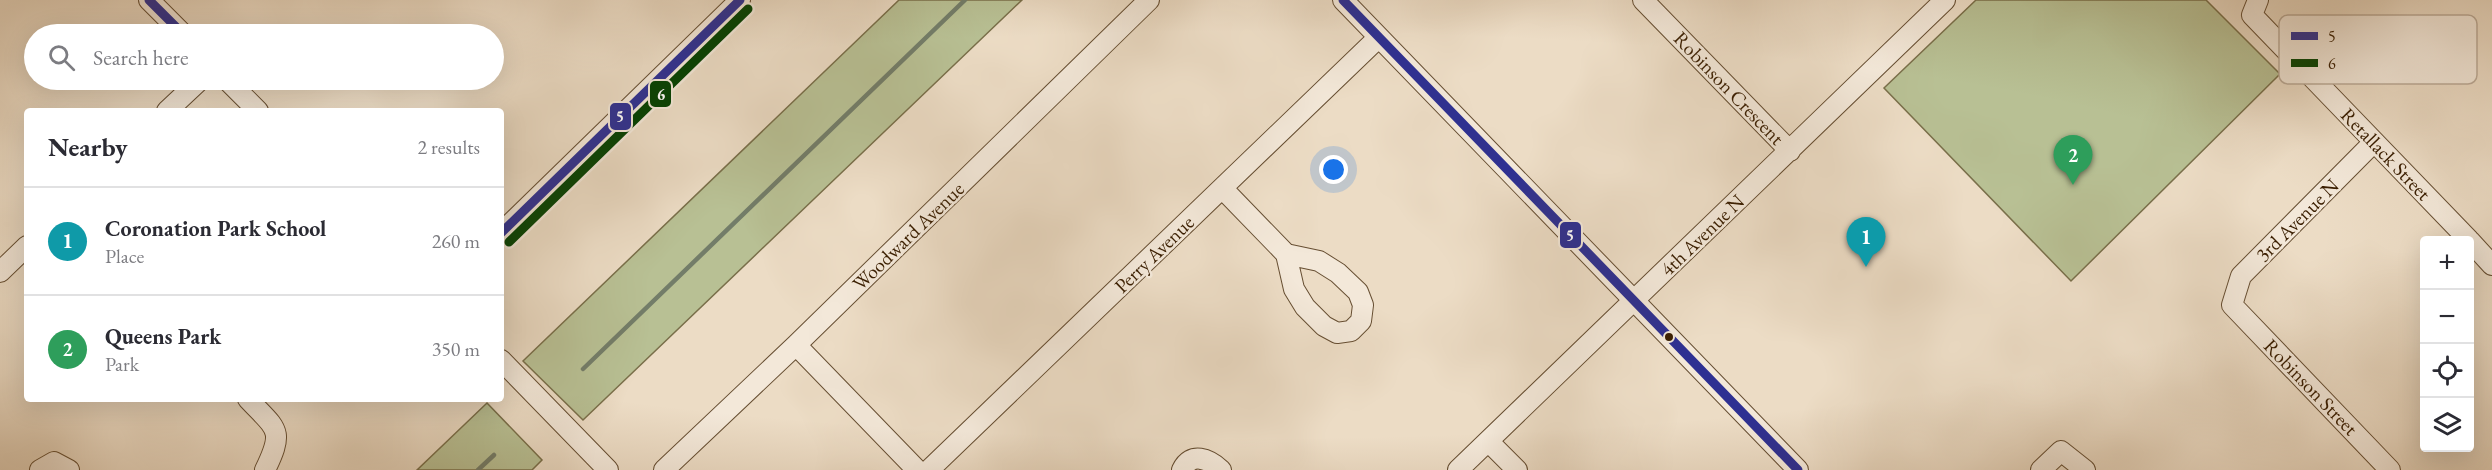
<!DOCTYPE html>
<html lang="en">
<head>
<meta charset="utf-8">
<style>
  body { margin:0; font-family:"EB Garamond",serif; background:#f2f2f3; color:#2b2b33 }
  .controls { position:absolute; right:18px; bottom:18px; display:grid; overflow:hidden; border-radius:6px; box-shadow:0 6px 24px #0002 }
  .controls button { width:54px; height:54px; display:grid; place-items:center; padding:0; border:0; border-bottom:2px solid #e1e1e2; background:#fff; color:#2b2b33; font:30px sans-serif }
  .you { position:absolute; left:1334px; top:170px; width:21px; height:21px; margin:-15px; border:4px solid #fff; border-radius:50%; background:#1a73e8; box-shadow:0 0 0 9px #1a73e833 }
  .badge { display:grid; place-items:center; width:39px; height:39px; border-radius:50%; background:#0f766e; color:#fff; font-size:20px; font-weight:700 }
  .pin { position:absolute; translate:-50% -50px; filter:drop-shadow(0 2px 3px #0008) }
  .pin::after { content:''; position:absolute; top:32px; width:21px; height:18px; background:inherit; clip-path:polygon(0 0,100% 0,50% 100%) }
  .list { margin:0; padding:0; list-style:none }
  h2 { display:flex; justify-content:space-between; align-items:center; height:78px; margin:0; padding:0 24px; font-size:26px }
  h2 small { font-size:20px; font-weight:400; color:#7c7c81 }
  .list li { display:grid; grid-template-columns:39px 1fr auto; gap:18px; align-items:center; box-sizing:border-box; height:108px; padding:0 24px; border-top:2px solid #e1e1e2 }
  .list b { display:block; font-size:22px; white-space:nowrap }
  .list p { margin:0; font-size:20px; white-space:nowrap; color:#7c7c81 }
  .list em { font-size:20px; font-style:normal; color:#7c7c81 }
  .icon { flex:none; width:33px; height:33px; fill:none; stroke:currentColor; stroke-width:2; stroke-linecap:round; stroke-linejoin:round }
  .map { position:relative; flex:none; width:2492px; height:470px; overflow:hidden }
  .search { position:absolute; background:#fff; box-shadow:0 6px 24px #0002; left:24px; top:24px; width:480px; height:66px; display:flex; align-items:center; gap:15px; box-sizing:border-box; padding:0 21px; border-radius:33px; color:#7c7c81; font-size:22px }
  .panel { position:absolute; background:#fff; box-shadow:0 6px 24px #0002; left:24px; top:108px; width:480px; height:294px; border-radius:6px }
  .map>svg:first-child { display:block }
  .green { fill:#b8c094; stroke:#796f4a; stroke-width:1.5 }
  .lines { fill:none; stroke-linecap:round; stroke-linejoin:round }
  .stream { stroke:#737d69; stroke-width:4.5 }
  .minor-casing { stroke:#664e32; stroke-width:22 }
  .minor { stroke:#f3e8d9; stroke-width:20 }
  .bus-1-casing { stroke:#f3e8d9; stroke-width:14 }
  .bus-2-casing { stroke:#f3e8d9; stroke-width:14 }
  .bus-1 { stroke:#2e3092; stroke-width:9 }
  .bus-2 { stroke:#004000; stroke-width:9 }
  .bus-dot { fill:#3a1e01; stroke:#f3e8d9; stroke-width:2 }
  .labels { text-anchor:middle; stroke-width:5; stroke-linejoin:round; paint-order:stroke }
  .street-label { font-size:20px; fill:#3a1e01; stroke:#f3e8d9 }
  .key { fill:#f3e8d9; stroke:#bcab98; stroke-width:1.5 }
  .key-label { font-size:16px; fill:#3a1e01 }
  .line-badge { stroke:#f3e8d9; stroke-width:2 }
  .badge-label { font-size:16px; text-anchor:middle; font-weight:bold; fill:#fff }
</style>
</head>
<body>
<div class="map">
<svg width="2492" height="470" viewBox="0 0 2492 470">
  <rect width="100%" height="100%" fill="#ecdcc5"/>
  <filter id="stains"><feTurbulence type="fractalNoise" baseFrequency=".00333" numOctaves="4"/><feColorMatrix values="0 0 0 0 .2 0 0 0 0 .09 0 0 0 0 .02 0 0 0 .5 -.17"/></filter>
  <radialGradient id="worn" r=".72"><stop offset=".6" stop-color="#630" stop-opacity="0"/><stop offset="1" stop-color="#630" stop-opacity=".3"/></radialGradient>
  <!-- green -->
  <path class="green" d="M899 0H1022L583 420 523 361Z
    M1976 0H2206L2280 74 2071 281 1884 88Z
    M487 403 542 460 532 470H417Z"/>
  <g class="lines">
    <!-- stream -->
    <path class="stream" d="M583 369 965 0
      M478 470 494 455"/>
    <!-- minor casing -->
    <g class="minor-casing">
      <path id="minor" d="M149 0 183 34
        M1343 0 1798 470
        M1643 0 1790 151
        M2258 0 2252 15 2469 240
        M227 80 258 111
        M167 111 200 80
        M2374 142 2241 276 2232 305 2390 470
        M1223 189 1286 254 1294 289 1305 307 1324 326 1337 333 1351 331 1361 321 1363 305 1358 292 1338 273 1319 261 1286 254
        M501 233 740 0
        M2470 241 2492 265
        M0 272 27 246
        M796 345 917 470
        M501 360 608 470
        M248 399C277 430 285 429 265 470
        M1488 441 1517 470
        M40 470 54 462 69 470
        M664 470 796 345 1149 0
        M929 470 1378 38
        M1182 470C1191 451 1209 459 1221 470
        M1458 470 1945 0
        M2041 470 2061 451 2085 470"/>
    </g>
    <!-- minor -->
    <use href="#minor" class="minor"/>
    <!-- bus-1 casing -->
    <g class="bus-1-casing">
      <path id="bus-1" d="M149 0 183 34
        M1343 0 1798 470
        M501 233 740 0"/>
    </g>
    <!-- bus-2 casing -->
    <g class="bus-2-casing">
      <path id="bus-2" d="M509 242 748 9"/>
    </g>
    <!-- bus-1 -->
    <use href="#bus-1" class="bus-1"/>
    <!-- bus-2 -->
    <use href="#bus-2" class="bus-2"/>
  </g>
  <!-- markers -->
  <circle class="bus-dot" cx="1669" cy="337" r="5"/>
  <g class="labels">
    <!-- street labels -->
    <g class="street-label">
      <text transform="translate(1729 88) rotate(46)" y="7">Robinson Crescent</text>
      <text transform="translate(2386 154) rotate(46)" y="7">Retallack Street</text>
      <text transform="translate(2297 220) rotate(-45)" y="7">3rd Avenue N</text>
      <text transform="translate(1702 235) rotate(-44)" y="7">4th Avenue N</text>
      <text transform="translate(908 236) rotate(-44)" y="7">Woodward Avenue</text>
      <text transform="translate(1154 254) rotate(-44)" y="7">Perry Avenue</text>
      <text transform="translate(2311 387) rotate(46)" y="7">Robinson Street</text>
    </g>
  </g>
  <!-- legend -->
  <rect x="2279" y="15" width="198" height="69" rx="9" class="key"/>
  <rect x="2291" y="32" width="27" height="8" fill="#2e3092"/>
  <rect x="2291" y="59" width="27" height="8" fill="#004000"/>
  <g class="key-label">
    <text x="2328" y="42">5</text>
    <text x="2328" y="69">6</text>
  </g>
  <g class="line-badge">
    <rect x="649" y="80" width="23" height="28" rx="6" fill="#004000"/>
    <rect x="609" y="102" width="23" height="29" rx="6" fill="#2e3092"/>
    <rect x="1559" y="221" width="23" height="28" rx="6" fill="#2e3092"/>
  </g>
  <g class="badge-label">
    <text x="661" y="100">6</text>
    <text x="620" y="122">5</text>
    <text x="1570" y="241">5</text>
  </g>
  <rect width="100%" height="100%" filter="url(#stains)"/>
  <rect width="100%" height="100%" fill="url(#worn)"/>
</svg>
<div class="controls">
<button>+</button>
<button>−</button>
<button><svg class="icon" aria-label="locate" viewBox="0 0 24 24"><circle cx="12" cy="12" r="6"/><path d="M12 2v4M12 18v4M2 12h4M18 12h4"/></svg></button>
<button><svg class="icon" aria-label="layers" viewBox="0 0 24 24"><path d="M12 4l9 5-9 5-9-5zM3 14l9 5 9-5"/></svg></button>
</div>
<div class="you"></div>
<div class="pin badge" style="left:1866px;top:267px;background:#0f9aa8">1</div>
<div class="pin badge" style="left:2073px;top:185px;background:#2e9e5b">2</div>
<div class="search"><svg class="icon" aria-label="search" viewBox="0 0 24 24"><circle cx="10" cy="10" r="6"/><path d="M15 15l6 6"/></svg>Search here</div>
<section class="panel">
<h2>Nearby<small>2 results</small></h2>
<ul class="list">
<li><span class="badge" style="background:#0f9aa8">1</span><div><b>Coronation Park School</b><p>Place</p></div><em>260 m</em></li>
<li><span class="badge" style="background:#2e9e5b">2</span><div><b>Queens Park</b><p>Park</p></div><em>350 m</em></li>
</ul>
</section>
</div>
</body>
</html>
